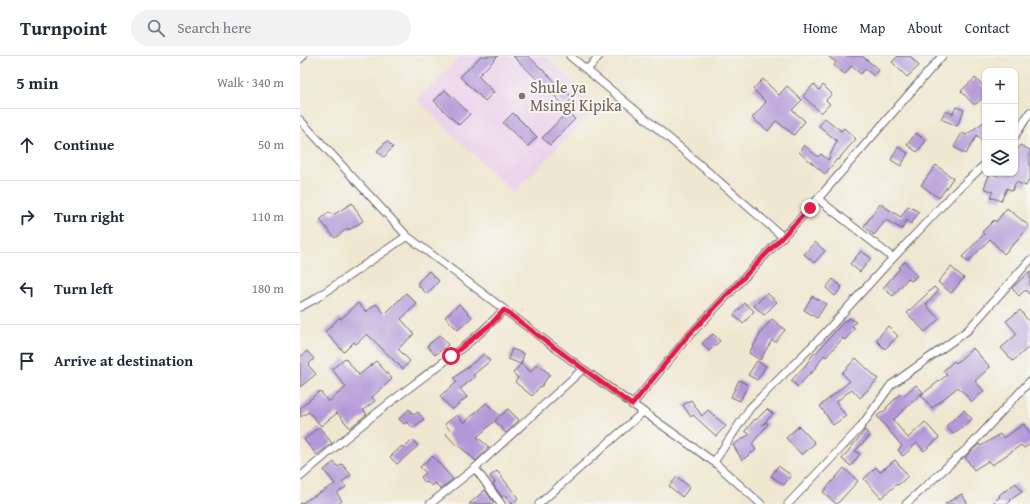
<!DOCTYPE html>
<html lang="en">
<head>
<meta charset="utf-8">
<style>
  body { margin:0; font-family:"Gentium Book Plus",serif; background:#f2f2f3; color:#1f2937 }
  .controls { position:absolute; right:12px; top:12px; display:grid; overflow:hidden; border-radius:8px; box-shadow:0 1px 3px #0004 }
  .controls button { width:36px; height:36px; display:grid; place-items:center; padding:0; border:0; border-bottom:1px solid #e0e1e3; background:#fff; color:#1f2937; font:20px sans-serif }
  .stop { position:absolute; width:12px; height:12px; margin:-9px; border:3px solid #e11d48; border-radius:50%; background:#fff }
  .stop.end { background:#e11d48; border-color:#fff; box-shadow:0 1px 4px #0008 }
  .list { margin:0; padding:0; list-style:none }
  h2 { display:flex; justify-content:space-between; align-items:center; height:52px; margin:0; padding:0 16px; font-size:17px }
  h2 small { font-size:13px; font-weight:400; color:#747a83 }
  .list li { display:grid; grid-template-columns:26px 1fr auto; gap:12px; align-items:center; box-sizing:border-box; height:72px; padding:0 16px; border-top:1px solid #e0e1e3 }
  .list b { display:block; font-size:15px; white-space:nowrap }
  .list em { font-size:13px; font-style:normal; color:#747a83 }
  .icon { flex:none; width:22px; height:22px; fill:none; stroke:currentColor; stroke-width:2; stroke-linecap:round; stroke-linejoin:round }
  .map { position:relative; flex:none; width:730px; height:448px; overflow:hidden }
  header { display:flex; align-items:center; gap:24px; box-sizing:border-box; height:56px; padding:0 20px; background:#fff; border-bottom:1px solid #e0e1e3 }
  header strong { font-size:19px }
  nav { display:flex; gap:22px; margin-inline-start:auto; font-size:14px }
  .search { width:280px; height:36px; background:#f2f2f3; display:flex; align-items:center; gap:10px; box-sizing:border-box; padding:0 14px; border-radius:22px; color:#747a83; font-size:15px }
  main { display:flex }
  aside { flex:1; background:#fff }
  .map>svg:first-child { display:block }
  .built { fill:#ebd1eb }
  .building { fill:#b398d8 }
  .lines { fill:none; stroke-linecap:round; stroke-linejoin:round }
  .street-casing { stroke:#6a676f; stroke-width:9 }
  .street { stroke:#fff; stroke-width:7 }
  .route { stroke:#e11d48; stroke-width:5 }
  .education-dot { fill:#8d6e63; stroke:#f6f6f2; stroke-width:1.5 }
  .labels { text-anchor:middle; stroke-width:4; stroke-linejoin:round; paint-order:stroke }
  .education-label { font-size:16px; fill:#785e54; stroke:#f6f6f2; text-anchor:start }
</style>
</head>
<body>
<header>
<strong>Turnpoint</strong>
<div class="search"><svg class="icon" aria-label="search" viewBox="0 0 24 24"><circle cx="10" cy="10" r="6"/><path d="M15 15l6 6"/></svg>Search here</div>
<nav><a>Home</a><a>Map</a><a>About</a><a>Contact</a></nav>
</header>
<main>
<aside>
<h2>5 min<small>Walk · 340 m</small></h2>
<ul class="list">
<li><svg class="icon" aria-label="ahead" viewBox="0 0 24 24"><path d="M12 20V5M6 11l6-6 6 6"/></svg><div><b>Continue</b></div><em>50 m</em></li>
<li><svg class="icon" aria-label="right" viewBox="0 0 24 24"><path d="M7 20v-9h11M14 6l5 5-5 5"/></svg><div><b>Turn right</b></div><em>110 m</em></li>
<li><svg class="icon" aria-label="left" viewBox="0 0 24 24"><path d="M17 20v-9H6M10 6l-5 5 5 5"/></svg><div><b>Turn left</b></div><em>180 m</em></li>
<li><svg class="icon" aria-label="arrive" viewBox="0 0 24 24"><path d="M6 21V4h12l-3 4 3 4H6"/></svg><div><b>Arrive at destination</b></div></li>
</ul>
</aside>
<div class="map">
<svg width="730" height="448" viewBox="0 0 730 448">
  <rect width="100%" height="100%" fill="#f6f6f2"/>
  <filter id="ink" filterUnits="userSpaceOnUse"><feTurbulence type="fractalNoise" baseFrequency=".025" numOctaves="2"/><feDisplacementMap in="SourceGraphic" scale="8" xChannelSelector="R" yChannelSelector="G"/><feConvolveMatrix kernelMatrix="1 2 1 2 8 2 1 2 1" color-interpolation-filters="sRGB"/></filter>
  <filter id="wash" filterUnits="userSpaceOnUse"><feTurbulence type="fractalNoise" baseFrequency=".012" numOctaves="4" result="noise"/><feDisplacementMap in="SourceGraphic" scale="16" xChannelSelector="R" yChannelSelector="G"/><feGaussianBlur stdDeviation="0.9" result="paint"/><feColorMatrix in="noise" values="0 0 0 0 0 0 0 0 0 0 0 0 0 0 0 0 0 1.4 0 .05"/><feComposite in="paint" operator="in"/></filter>
  <g filter="url(#wash)">
    <rect width="100%" height="100%" fill="#f0e7d0"/>
    <!-- built -->
    <path class="built" d="M161 0H246L298 51 213 137 118 44Z"/>
    <g id="blocks">
      <!-- building -->
      <path class="building" d="M181 0H198L178 20 194 36 185 45 160 21Z
        M213 0H228L273 42 265 50Z
        M528 0H562L579 14 574 20 565 13 561 18 551 10 545 18 534 10 536 6Z
        M598 0H610L619 10 607 21 592 6Z
        M675 22 685 32V40L676 48H673L661 35Z
        M463 23 479 39 487 30 502 44 492 54 505 65 494 79 476 65 468 75 452 62 466 46 453 33Z
        M514 28 519 34 523 29 532 38 526 44 530 48 521 57 503 40Z
        M145 34 170 58 159 69 134 45Z
        M656 51 664 54 657 70 641 63 645 55 653 58Z
        M267 56 275 63 250 89 242 82Z
        M213 57 237 81 228 90 203 67Z
        M525 62 541 75 544 72 556 83 541 100 539 104 537 103 525 118 499 96 504 89 518 101 521 98 528 104 537 85 519 70Z
        M685 65V88L677 79 666 98 654 91 662 77 666 79Z
        M616 77 626 85 617 96 607 89Z
        M87 85 93 91 84 101 77 95Z
        M720 89 730 94V121L726 130 716 126 712 135 707 132 701 145 690 141 693 136 684 132 690 117 697 119 698 117H715V99Z
        M598 91 608 97 601 110 591 104Z
        M636 109 653 122 639 142 621 129Z
        M52 147 63 165 49 174 48 172 35 182 20 164 29 156 33 159Z
        M580 148 601 161 608 150 619 156 611 168 607 164 602 173 586 164 574 179 564 170Z
        M707 152 729 170 718 184 704 198 690 183 668 206 662 201 684 178 682 176 694 164 696 166Z
        M515 186 525 195 514 207 504 198Z
        M561 195 571 202 560 216 550 208Z
        M605 206 617 220 611 225 608 222 593 240 583 232 600 212 599 211Z
        M651 211 664 222 651 237 638 226Z
        M129 215 139 225 127 238 118 229V226Z
        M730 215V239L725 234 719 240 712 232Z
        M533 223 542 231 535 240 526 232Z
        M634 231 638 235 626 249 639 263 625 276 607 257Z
        M106 237 117 248 101 263 114 278 98 293 110 305 103 313 67 278 56 288 54 286 44 296 25 276 40 261 41 263 58 247 66 256 76 248 85 258Z
        M467 237 477 246 464 259 454 250Z
        M512 240 526 248 517 262 504 254Z
        M445 247 454 255 443 268 434 259Z
        M159 248 172 261 158 274 145 261Z
        M720 254 730 267V290L713 305 701 292 717 278 706 265Z
        M549 262 556 266 552 270 555 272 545 284 543 282 526 301 524 299 512 317 511 316 498 331 491 325 505 310 514 297 515 298 545 264 546 265Z
        M472 263 485 274 475 286 472 284 460 304 449 297 462 275Z
        M588 270 598 280 585 293 576 284Z
        M413 278 420 285 409 295 402 287Z
        M140 279 148 289 135 299 127 290Z
        M673 292 690 311 675 325 684 335 672 346 658 331 632 352 621 339 647 319 643 315 654 305 656 307Z
        M212 293 224 298 221 308 208 303Z
        M7 295 14 303 8 309 16 318 0 331V301Z
        M184 298 190 305 173 319 175 321 160 333 167 341 152 354 140 340 157 326 154 322Z
        M45 302 59 319 76 305 92 323 72 341 75 345 63 354 67 358 50 372 37 357 21 370 9 356 0 361V352L20 335 28 346 46 331 32 313Z
        M556 302 578 323 560 342 552 333 536 346 546 360 533 369 520 350 550 325 542 317Z
        M457 305 466 310 457 324 448 319Z
        M221 308 231 316 236 308 250 318 241 331 240 330 232 340 215 326 218 322 213 317Z
        M439 324 448 329 440 345 431 341Z
        M616 329 623 336 593 364 608 382 625 366 639 382 624 395 617 387 603 400 598 394 602 390 577 360 587 353 586 352 600 338 603 340Z
        M391 344 402 360 408 354 426 370 416 380 393 359 391 361 383 349Z
        M186 347 200 360 208 353 219 364 206 377 195 365 199 361 177 381 189 391 176 405 158 389 157 390 146 378 150 374 145 368 157 359 164 367Z
        M109 353 114 359 118 356 124 363 113 372 107 366 104 368 99 363Z
        M467 353 473 358 462 369 467 366 468 368 452 388 456 394 442 404 433 389 450 378 445 375 455 363 456 364Z
        M664 354 672 363 662 372V371L653 378 646 370Z
        M724 368 730 377V388L724 392 721 389 692 409 688 405 674 414 665 401 679 388 681 390 700 378 703 382Z
        M499 370 515 387 502 399 486 382Z
        M19 371 32 387 17 399 4 384Z
        M565 374 570 380 555 395 560 398 551 410 542 403Z
        M113 384 118 390 97 408 90 401 102 390 104 392Z
        M132 400 153 423 141 433 135 427 132 430 127 426 125 427 121 421 126 417 120 411Z
        M595 404 608 420 598 429 597 428 581 442 564 423 576 411 580 416Z
        M34 406 38 411 42 408 51 419 42 426 46 431 37 437 42 445 38 448H0L35 428 24 414Z
        M478 410 491 419 484 429 471 420Z
        M544 412 558 425 537 448H536L523 436Z
        M197 415 218 442 212 448 205 439 202 441 193 428 195 426 190 420Z
        M377 421 390 431 382 441 369 430Z
        M716 427 722 436 710 444 711 445 707 448H691L700 441 699 439Z
        M185 434 194 447 193 448H169Z
        M662 438 668 448H645Z"/>
    </g>
  </g>
  <g filter="url(#ink)">
    <use href="#blocks" fill-opacity="0" stroke="#6a676f" stroke-width="1"/>
    <g class="lines">
      <!-- street casing -->
      <g class="street-casing">
        <path id="street" d="M270 0 376 88 483 181
          M0 3 3 0
          M287 14 299 0
          M0 64 107 180 283 313 414 406 461 448
          M715 80 730 56
          M518 143 593 202
          M0 251 15 243 107 180
          M332 349 387 282 510 152 642 0
          M414 406 450 352 522 280 580 216 652 139 685 108
          M175 412 201 448
          M0 421C37 389 74 358 113 329 144 305 178 283 204 253
          M130 448 175 412 283 313
          M239 448 343 356
          M488 448 559 373 591 329 668 274 730 204
          M606 448 672 388 730 325"/>
      </g>
      <!-- street -->
      <use href="#street" class="street"/>
    </g>
  </g>
  <g class="lines" filter="url(#ink)">
    <!-- route -->
    <path class="route" d="M151 300 191 268 204 254 332 349 386 282 510 152"/>
  </g>
  <!-- markers -->
  <circle class="education-dot" cx="222" cy="40" r="4"/>
  <g class="labels">
    <!-- education labels -->
    <g class="education-label">
      <text x="230" y="37">Shule ya<tspan x="230" dy="18">Msingi Kipika</tspan></text>
    </g>
  </g>
</svg>
<div class="controls">
<button>+</button>
<button>−</button>
<button><svg class="icon" aria-label="layers" viewBox="0 0 24 24"><path d="M12 4l9 5-9 5-9-5zM3 14l9 5 9-5"/></svg></button>
</div>
<div class="stop" style="left:151px;top:300px"></div>
<div class="stop end" style="left:510px;top:152px"></div>
</div>
</main>
</body>
</html>
